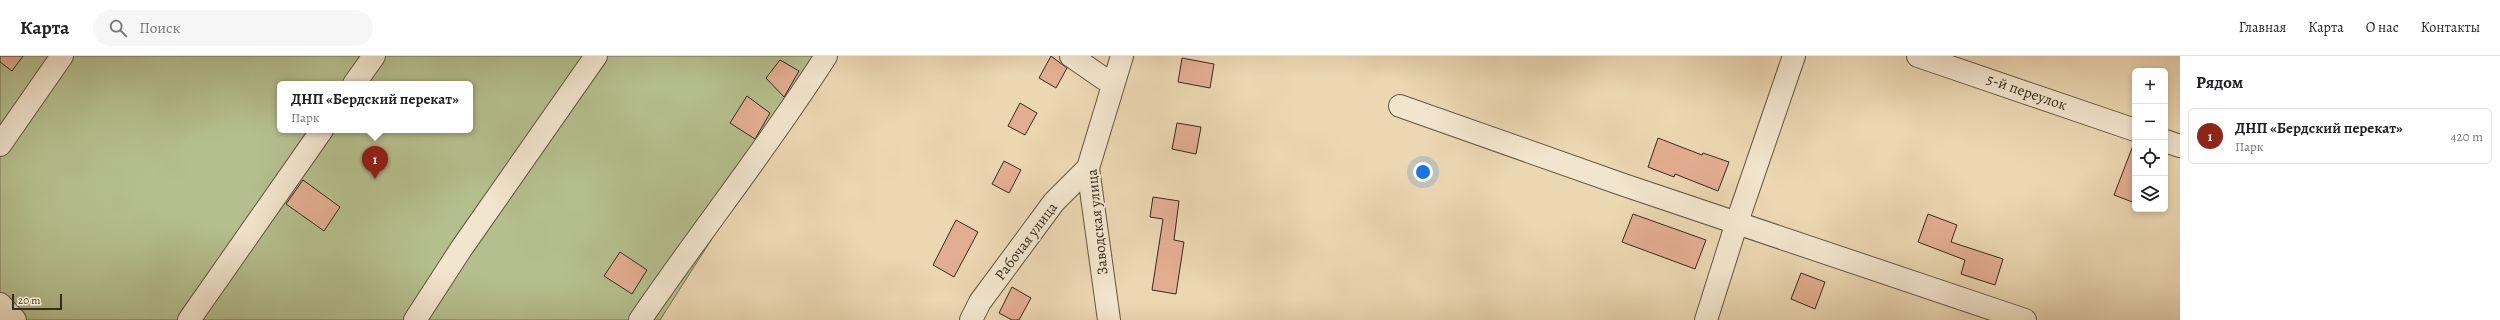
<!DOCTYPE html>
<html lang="ru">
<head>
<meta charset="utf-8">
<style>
  body { margin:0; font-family:Alegreya,serif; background:#f6f6f6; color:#202124 }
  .controls { position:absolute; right:12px; top:12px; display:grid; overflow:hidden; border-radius:6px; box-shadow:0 2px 6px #0003 }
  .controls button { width:36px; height:36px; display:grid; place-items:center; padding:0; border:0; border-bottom:1px solid #e0e0e0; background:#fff; color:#202124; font:20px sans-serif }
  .scale { position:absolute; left:12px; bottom:10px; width:50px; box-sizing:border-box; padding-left:4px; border:2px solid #362b1c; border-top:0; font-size:11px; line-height:14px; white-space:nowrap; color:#362b1c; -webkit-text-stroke:3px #f2e5cd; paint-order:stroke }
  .you { position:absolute; left:1423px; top:116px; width:14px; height:14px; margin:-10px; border:3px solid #fff; border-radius:50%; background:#1a73e8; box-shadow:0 0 0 6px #1a73e833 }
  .badge { display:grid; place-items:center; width:26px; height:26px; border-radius:50%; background:#8f2418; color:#fff; font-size:13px; font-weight:700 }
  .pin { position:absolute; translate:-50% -33px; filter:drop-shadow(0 1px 2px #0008) }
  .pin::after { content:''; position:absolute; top:21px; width:14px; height:12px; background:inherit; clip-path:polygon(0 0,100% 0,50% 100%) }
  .popup { position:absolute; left:277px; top:25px; width:196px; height:52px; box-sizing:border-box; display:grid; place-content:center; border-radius:6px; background:#fff; filter:drop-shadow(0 1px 3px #0005); font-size:13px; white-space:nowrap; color:#757577 }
  .popup b { font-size:15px; color:#202124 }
  .popup::after { content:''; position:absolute; left:50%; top:100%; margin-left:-8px; border:8px solid transparent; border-top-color:#fff }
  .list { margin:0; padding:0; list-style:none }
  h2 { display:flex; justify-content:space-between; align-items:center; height:52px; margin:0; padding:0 16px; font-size:17px }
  h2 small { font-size:13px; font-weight:400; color:#757577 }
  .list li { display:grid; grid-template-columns:26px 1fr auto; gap:12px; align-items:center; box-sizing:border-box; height:56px; margin:0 8px 8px; padding:0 8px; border:1px solid #e0e0e0; border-radius:6px }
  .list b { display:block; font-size:15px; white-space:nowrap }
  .list p { margin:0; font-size:13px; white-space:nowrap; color:#757577 }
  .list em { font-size:13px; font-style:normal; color:#757577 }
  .icon { flex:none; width:22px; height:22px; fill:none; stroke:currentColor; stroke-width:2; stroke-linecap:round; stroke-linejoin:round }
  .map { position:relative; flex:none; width:2180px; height:264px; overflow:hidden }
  header { display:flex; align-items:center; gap:24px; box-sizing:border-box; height:56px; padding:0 20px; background:#fff; border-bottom:1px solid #e0e0e0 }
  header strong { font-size:19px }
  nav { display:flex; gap:22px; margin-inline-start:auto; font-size:14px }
  .search { width:280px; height:36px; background:#f6f6f6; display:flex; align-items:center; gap:10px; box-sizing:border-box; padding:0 14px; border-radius:22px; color:#757577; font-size:15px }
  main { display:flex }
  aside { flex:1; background:#fff }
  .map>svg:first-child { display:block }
  .green { fill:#b5bf8e; stroke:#767555; fill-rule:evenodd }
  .building { fill:#e3ad92; stroke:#362b1c }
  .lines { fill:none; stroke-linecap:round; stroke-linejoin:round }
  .minor-casing { stroke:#635642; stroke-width:24 }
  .minor { stroke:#f2e5cd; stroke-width:22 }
  .labels { text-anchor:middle; stroke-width:4; stroke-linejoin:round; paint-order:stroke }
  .street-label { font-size:15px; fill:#362b1c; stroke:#f2e5cd }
</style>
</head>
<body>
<header>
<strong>Карта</strong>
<div class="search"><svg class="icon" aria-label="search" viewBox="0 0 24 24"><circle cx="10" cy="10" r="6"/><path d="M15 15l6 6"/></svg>Поиск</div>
<nav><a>Главная</a><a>Карта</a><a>О нас</a><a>Контакты</a></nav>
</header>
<main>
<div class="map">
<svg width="2180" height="264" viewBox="0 0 2180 264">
  <rect width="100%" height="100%" fill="#ebd7b2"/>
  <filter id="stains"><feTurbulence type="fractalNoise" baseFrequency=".005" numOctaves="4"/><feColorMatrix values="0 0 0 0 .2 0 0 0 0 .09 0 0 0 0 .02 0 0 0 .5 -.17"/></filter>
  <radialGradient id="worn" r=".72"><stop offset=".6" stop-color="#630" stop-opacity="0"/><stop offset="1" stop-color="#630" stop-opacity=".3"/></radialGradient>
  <!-- green -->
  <path class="green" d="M0 0H829L660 264H0ZM280 28H470V74H280Z"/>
  <!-- building -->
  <path class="building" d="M0 0H23L12 15 0 6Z
    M1051 0 1067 12 1056 32 1039 22Z
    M1182 2 1214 8 1210 32 1178 26Z
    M780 4 799 15 784 41 766 22Z
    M747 40 770 57 755 83 730 67Z
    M1020 47 1037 57 1025 79 1008 70Z
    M1177 67 1201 71 1196 98 1172 93Z
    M1658 82 1702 99 1703 97 1729 106 1718 135 1675 118 1674 121 1648 111Z
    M2134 87H2135V147L2114 139Z
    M1004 105 1021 114 1009 137 992 128Z
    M303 124 340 151 324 175 286 148Z
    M1153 141 1179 145 1174 184 1184 186 1176 238 1152 234 1163 163 1150 161Z
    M1633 158 1706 184 1695 213 1622 186Z
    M1928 158 1957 169 1951 186 2003 203 1995 229 1961 218 1965 204 1918 186Z
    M956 164 978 176 954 221 933 209Z
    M620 196 647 214 632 238 604 220Z
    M1801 217 1825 226 1815 253 1791 243Z
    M1012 231 1031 242 1019 264H1012L999 257Z"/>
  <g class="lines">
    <!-- minor casing -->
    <g class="minor-casing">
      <path id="minor" d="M1071 0 1113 29
        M1918 0 2135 74
        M354 28 374 0
        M1400 50 1624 129 2025 264
        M2165 85 2180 90
        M0 89 62 0
        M0 248 15 264
        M189 264 322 74
        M415 264 461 193 596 0
        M640 264C701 175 768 91 826 0
        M971 264 980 246 1054 146 1088 112
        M1109 264 1088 112 1122 0
        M1706 264 1737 166 1794 0"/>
    </g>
    <!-- minor -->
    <use href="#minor" class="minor"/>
  </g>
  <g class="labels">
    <!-- street labels -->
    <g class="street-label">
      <text transform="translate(2027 36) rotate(19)" y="5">5-й переулок</text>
      <text transform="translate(1097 166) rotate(-96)" y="5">Заводская улица</text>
      <text transform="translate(1026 185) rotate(-53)" y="5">Рабочая улица</text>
    </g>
  </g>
  <rect width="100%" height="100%" filter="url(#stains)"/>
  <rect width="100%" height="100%" fill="url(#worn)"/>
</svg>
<div class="controls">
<button>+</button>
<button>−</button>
<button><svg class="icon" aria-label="locate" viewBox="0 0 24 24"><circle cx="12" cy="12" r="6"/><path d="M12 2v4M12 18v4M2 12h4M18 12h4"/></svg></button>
<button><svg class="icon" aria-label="layers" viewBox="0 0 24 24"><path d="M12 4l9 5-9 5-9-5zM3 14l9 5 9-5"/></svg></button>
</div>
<div class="scale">20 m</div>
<div class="you"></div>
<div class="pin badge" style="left:375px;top:123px">1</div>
<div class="popup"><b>ДНП «Бердский перекат»</b>Парк</div>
</div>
<aside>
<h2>Рядом<small></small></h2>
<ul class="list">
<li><span class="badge">1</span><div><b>ДНП «Бердский перекат»</b><p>Парк</p></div><em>420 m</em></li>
</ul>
</aside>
</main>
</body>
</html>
